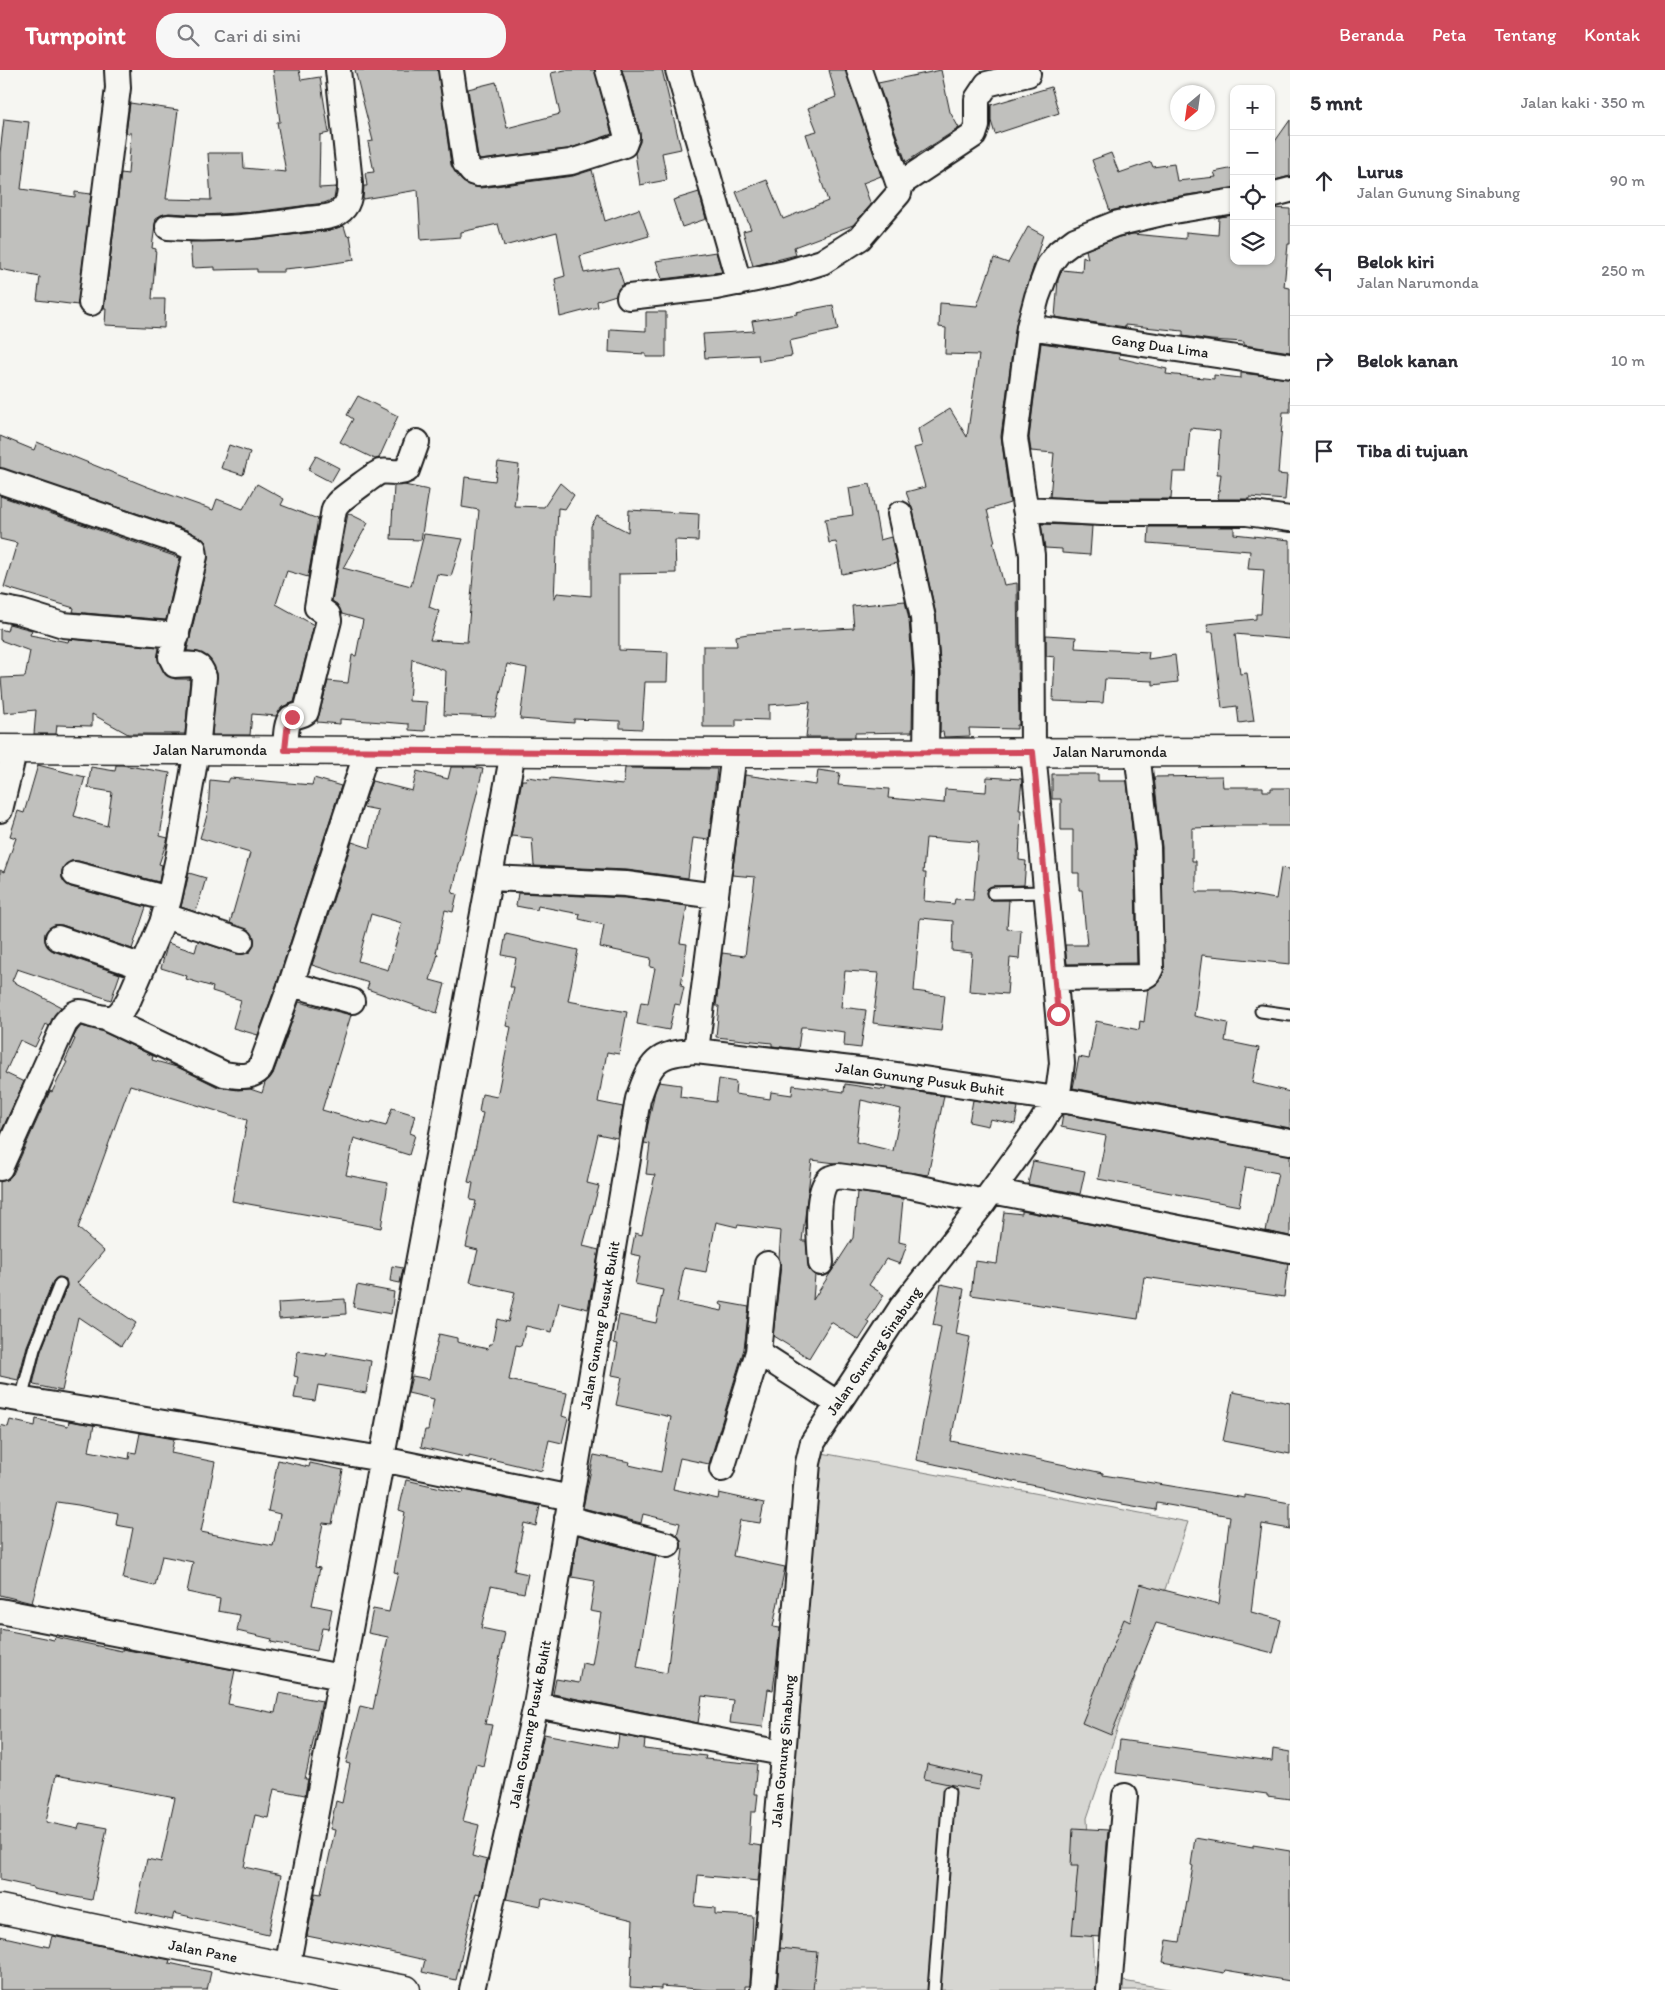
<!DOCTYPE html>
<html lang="id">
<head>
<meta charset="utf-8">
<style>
  body { margin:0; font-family:Itim,sans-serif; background:#f7f7f7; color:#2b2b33 }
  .controls { position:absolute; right:15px; top:15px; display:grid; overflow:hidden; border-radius:10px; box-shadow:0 1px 4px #0004 }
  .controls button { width:45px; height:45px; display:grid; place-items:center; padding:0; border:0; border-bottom:1px solid #e1e1e2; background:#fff; color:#2b2b33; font:25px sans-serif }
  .compass { position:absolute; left:1170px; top:15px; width:45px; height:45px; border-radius:50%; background:#fff; box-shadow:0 1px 4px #0004; rotate:209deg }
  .stop { position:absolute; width:15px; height:15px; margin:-11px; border:4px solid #d1495b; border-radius:50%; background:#fff }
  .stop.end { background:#d1495b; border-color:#fff; box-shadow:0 1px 5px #0008 }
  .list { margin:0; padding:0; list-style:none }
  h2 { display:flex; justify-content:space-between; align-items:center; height:65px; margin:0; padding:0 20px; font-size:21px }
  h2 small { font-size:16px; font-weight:400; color:#7c7c81 }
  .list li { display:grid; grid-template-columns:32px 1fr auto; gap:15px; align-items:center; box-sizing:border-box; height:90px; padding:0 20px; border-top:1px solid #e1e1e2 }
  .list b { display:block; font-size:19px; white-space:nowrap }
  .list p { margin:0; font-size:16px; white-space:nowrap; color:#7c7c81 }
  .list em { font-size:16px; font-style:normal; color:#7c7c81 }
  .icon { flex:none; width:28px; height:28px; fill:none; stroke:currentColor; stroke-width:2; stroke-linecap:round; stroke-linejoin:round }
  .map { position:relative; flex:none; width:1290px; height:1920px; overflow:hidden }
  header { display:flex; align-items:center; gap:30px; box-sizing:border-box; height:70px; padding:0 25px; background:#d1495b; color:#fff }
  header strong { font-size:24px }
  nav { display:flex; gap:28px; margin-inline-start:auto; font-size:18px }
  .search { width:350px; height:45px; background:#f7f7f7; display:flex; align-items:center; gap:12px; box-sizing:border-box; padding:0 18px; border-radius:20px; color:#7c7c81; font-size:19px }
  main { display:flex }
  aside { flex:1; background:#fff }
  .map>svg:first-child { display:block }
  .green { fill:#d6d6d2; stroke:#797977 }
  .building { fill:#c0c0bd; stroke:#1c1c1c; fill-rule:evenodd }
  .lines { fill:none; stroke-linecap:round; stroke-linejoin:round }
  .lane-casing { stroke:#1c1c1c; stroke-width:15 }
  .street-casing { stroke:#1c1c1c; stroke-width:28 }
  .secondary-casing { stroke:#1c1c1c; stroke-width:31 }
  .lane { stroke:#f6f6f2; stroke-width:11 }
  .street { stroke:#f6f6f2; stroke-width:24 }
  .secondary { stroke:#f6f6f2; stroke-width:28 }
  .route { stroke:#d1495b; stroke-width:6 }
  .labels { text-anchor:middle; stroke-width:4.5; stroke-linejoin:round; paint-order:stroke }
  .street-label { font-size:15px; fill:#1c1c1c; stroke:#f6f6f2 }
</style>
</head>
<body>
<header>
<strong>Turnpoint</strong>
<div class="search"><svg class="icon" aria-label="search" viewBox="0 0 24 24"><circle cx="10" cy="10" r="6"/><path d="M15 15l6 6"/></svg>Cari di sini</div>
<nav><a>Beranda</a><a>Peta</a><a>Tentang</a><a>Kontak</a></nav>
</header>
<main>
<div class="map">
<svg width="1290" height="1920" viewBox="0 0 1290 1920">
  <rect width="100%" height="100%" fill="#f6f6f2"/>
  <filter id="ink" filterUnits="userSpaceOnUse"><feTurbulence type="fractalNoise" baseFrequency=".02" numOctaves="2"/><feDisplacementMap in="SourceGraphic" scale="10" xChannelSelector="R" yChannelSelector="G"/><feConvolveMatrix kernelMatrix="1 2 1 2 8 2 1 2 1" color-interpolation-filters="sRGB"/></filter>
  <g filter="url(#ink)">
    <!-- green -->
    <path class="green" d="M822 1383 1188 1452 1087 1748 1095 1906 1174 1920H771Z"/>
    <!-- building -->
    <path class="building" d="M273 0H299L301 10 320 7 329 63 320 65 319 118 336 117 334 129 324 133 254 142 203 145 169 143 161 145 156 148 152 178 156 179 152 229H165L164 258 105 255 106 238H104L121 103 128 104 131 63H126L130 33 178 40 166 129 211 130 208 83H243L244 98 286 102 277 52H280Z
      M355 0H438L451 95 461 110 468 115 480 118 573 106 592 100 605 151 639 139 649 166 580 186 584 203 618 197 624 215 617 221 616 225 597 231 598 237 560 247 555 209 565 206 557 162 504 176 498 154 461 162V167L421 170 418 120 363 129 364 116H367L365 103 374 102 368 72 373 71Z
      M565 0H595L612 64 568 79 480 90 478 87 468 19 496 12 507 58 560 44 551 3Z
      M622 0H662L681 79 662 83 667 110 640 115 635 83 640 72V63Z
      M829 0H846L881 106 863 113 871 135 853 155 794 177 796 185 753 196 743 161 751 159 736 122 767 110 783 149 828 131 806 64 817 61 808 38 836 27Z
      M941 0 950 42 959 58 906 92 878 13Z
      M1051 17 1059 43 995 64 991 51V35Z
      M4 49 29 52 21 119 75 127V122L91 124 78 235 37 230 40 207 0 199V83Z
      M1290 50V106L1271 111V77Z
      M1111 83 1119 103 1151 92 1153 97 1174 94 1177 111 1216 107 1214 102 1234 98V118L1160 129 1110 141 1092 90Z
      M699 122 706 149 682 157 673 130Z
      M1271 138 1290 139V174H1288L1284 217 1290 218V282L1244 275V272L1211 270 1183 266V261L1125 255V257L1055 247 1058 210 1062 200 1082 202 1083 186 1088 189 1086 180 1119 167 1133 164 1186 169V162L1218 165 1219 147 1234 145V191H1271Z
      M344 156 347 166 350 165 354 190 315 196 284 199V202H257V199L215 200V197L192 198 190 172 257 169 325 161Z
      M1028 157 1043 165 1016 254 1001 366 1010 433 987 440 995 472H993L1004 515 1017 513 1019 655H1017V659L969 658 970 666 944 667 943 662H940L941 603 936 545 913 441 906 422 925 417 914 378 922 376 918 359 950 339 967 367 979 285 945 284 946 258 939 257 940 233 977 236 994 188 1008 193Z
      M716 182 722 202 662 209 656 191Z
      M833 235 838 260 789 271 792 286 759 291 758 285 705 288 703 264 754 261 752 251 797 244 796 242Z
      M646 242H666V287H646V284L609 282 610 259 646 261Z
      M1041 273 1120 284 1119 288 1167 299 1166 304 1214 309V305L1241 308V303L1290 309V342H1283L1278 404 1287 405 1285 430 1250 427V429H1218L1221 404H1217L1220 361 1190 358 1186 402H1173L1171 429H1101L1050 427 1054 383 1031 381 1029 368Z
      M358 326 398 346 379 388 375 389 340 372 353 349 347 345Z
      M0 366 34 380 37 372 148 417 213 440 217 429 243 439 257 414 284 429 281 435 318 449 308 507 287 501 276 534 314 555 294 632 282 637 276 646 252 644 250 665H212L217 603 211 591 205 585 198 582 187 581 208 489 205 471 187 460 0 398Z
      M229 375 250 382 243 405 221 398Z
      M316 386 339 398 331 412 308 400Z
      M498 392 519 395 514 436 544 437 560 413 574 425 565 439 558 438 554 530 557 523 591 526V456L597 446 628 462 629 440 699 444 698 471 675 470 676 503 619 504V580L668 582 667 612H645L642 659 620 658V651L574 649V653L520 649 527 598 507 594 495 647 444 645 446 601 412 589 409 631 427 632 425 661 409 660V654L383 652 340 649V654L317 652 328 611 348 613 352 585 356 586 363 550 342 544 337 534 332 531 348 443 368 453 343 498 411 516 424 464 463 469 451 506 437 504 429 537 439 541 430 570 467 572 479 440 462 437 465 407 495 411Z
      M870 414 880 470 891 467 897 493 842 504 836 472 829 473 825 449 853 445 849 418Z
      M404 415 429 420 421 470 391 469 394 416Z
      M0 426 180 488 166 550 73 542 74 538 4 517 17 473 0 469Z
      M1041 454 1092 456 1090 485 1062 483V479L1045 478Z
      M1149 457H1234V464L1290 470V569L1235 564 1240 604 1247 603 1254 651 1239 653 1237 636 1222 638 1213 562H1208L1207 554 1256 549V544H1261L1264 500 1248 499 1250 481 1148 473Z
      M905 531 909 550 913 603 912 662 855 663V667H806L810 632 769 635V650L736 649V657H703V576H737L736 566 748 564 854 558 852 536Z
      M9 554 32 560 30 565 68 572 69 569 159 577V593L168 606 175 609H190L185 664H128L92 644V656L57 655 56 664H34L36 640 4 643 1 608 25 607 30 581 0 570V559L7 561Z
      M1046 565 1076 567 1075 578 1149 582 1148 589 1175 585 1178 612 1153 615V611L1105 609 1103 633 1053 631 1055 587 1046 586Z
      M38 695 85 707 74 746 107 756 112 722 88 718 91 697 115 701 116 695H122L170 703 160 766 168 768 159 794 162 795 159 812 78 791H71L65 795 62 800V808L66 814 71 817 146 837 132 879 62 855H55L49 858 45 863V871L48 877 53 881 120 904 111 930 17 899 12 911 61 937 55 944 49 956 46 954 35 977 20 970 5 1003 24 1012 0 1064V800L4 802 16 768 10 766 18 741 24 743Z
      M451 697H473L483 699 452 823 457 824 453 842 445 840 436 883 438 884 430 910 445 914 437 943 367 919 369 913 312 895 352 772 370 778 378 740 363 737 372 711 412 721 417 701 448 709ZM371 844 402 853 388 900 358 891Z
      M625 698 717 699 709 770 693 768 688 808 627 800 534 796 532 768 511 766 522 710H526L527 707 550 710V708L623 715Z
      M818 700 840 703 838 715 889 719 888 728 944 733 945 719 986 722 987 707 1022 709 1019 740H1021L1019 790 1026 791 1024 815 992 816 987 819 986 823 990 830H1009L1007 859 1021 860 1019 889 1010 888 1007 924 969 921 972 883 952 881 953 851 920 848 914 921 945 925 941 961 873 953 879 903 845 901 841 937 866 940 861 978 844 976 845 962 806 957H801L798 979 772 976V973L716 967 719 936H716L722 883 745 886 755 807 732 805 745 705 816 715ZM926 768 978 772 973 830 955 829 954 834 924 831 926 803H923Z
      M1052 704H1098V711H1127L1134 778 1137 893 1067 894 1065 875H1087L1082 820H1079V803H1073V760H1061V729H1052Z
      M1222 706 1223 717H1263V721H1271V718H1290V756H1225V757L1192 758V791H1196V822H1232L1276 829 1281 798 1290 799V894L1202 885 1194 946 1228 953 1225 971 1259 978 1252 1013 1290 1022V1058L1073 1018 1079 987 1089 989 1096 951 1139 960 1140 951 1144 952 1148 919 1155 915 1163 904 1162 777 1154 707Z
      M230 708 312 715 314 708 341 716 278 910 258 965 233 958 241 930 212 921 213 917 186 909 187 906 161 898 168 873 195 882 198 871 237 884H243L250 882 254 876V869L251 862 230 853 250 783 200 768 208 742 210 710 228 712Z
      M189 803 206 808 196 842 181 837Z
      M518 823 625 828 687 836 680 873 687 874 681 916 684 917 680 935 675 934 669 960 637 954 641 932 648 933 655 898 650 897 651 888 600 877 604 855 579 849 580 844 538 836 537 840 516 836Z
      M506 864 578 880 568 931 627 942 619 984 607 982 598 1032 623 1037 617 1068 598 1064 587 1113 599 1116 583 1176 599 1180 588 1239 559 1232 552 1262 526 1256 521 1276 516 1275 509 1310 567 1323 562 1346 568 1348 562 1373 549 1370 542 1401 491 1389V1391L469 1386V1388L421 1377 425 1360H428L434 1329 408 1323 412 1306 429 1309 439 1264 457 1268V1272L488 1279 489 1274H492L497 1249 508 1252 515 1222 470 1212 478 1180 466 1177 476 1131 470 1130 473 1113 468 1112 483 1043 479 1042 482 1024 497 1027 511 957 506 956 514 917H510L516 888 502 885Z
      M299 932 351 945 322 1040 370 1054 371 1052 386 1056 392 1038 415 1045 410 1063 415 1065 409 1085 354 1068 346 1105 388 1113 381 1158 232 1131 247 1050 130 1015 78 1158 104 1181 77 1213 136 1253 121 1276 78 1247 62 1321 34 1315 33 1314 41 1281 67 1216 66 1209 58 1207 53 1211 27 1276 18 1310 0 1306V1112L8 1109 13 1104 50 1021 52 1022 67 992 65 991 75 969 73 968 77 961 81 956 102 961 153 986 152 990 180 998 218 1017 238 1020 250 1019 262 1023 265 1013 273 1004Z
      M719 1009 736 1012 735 1024 770 1029 771 1022 792 1025 793 1015 844 1022 845 1014 885 1020 886 1017 944 1026 928 1105 812 1090 802 1171H806L809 1200 815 1205 813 1230 853 1168 857 1122 903 1129 899 1172 907 1174 900 1194 886 1189 869 1215 884 1225 867 1251 870 1253 859 1270 831 1252 809 1288 773 1266 781 1195 779 1188 781 1161 738 1155 737 1157 716 1152 706 1202 684 1198 677 1232 722 1241 723 1236 720 1234 721 1232 749 1237 744 1279 709 1394 680 1388 673 1419 718 1429 719 1423 764 1433 760 1453 740 1450 733 1486 785 1497 773 1557 780 1558 777 1589 773 1620 768 1619 763 1657 730 1653 733 1630 702 1626 698 1653 553 1624 556 1609 579 1613 582 1593 592 1595 601 1543 590 1541 595 1511 572 1507 578 1465 656 1486 637 1597 667 1603 683 1479H681V1471L677 1465 680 1453 643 1444 641 1453 583 1438 594 1385 630 1392 629 1395 661 1402 671 1347 616 1335 622 1307 612 1305 618 1274 614 1273 619 1245 656 1253 663 1220 635 1214 641 1186 631 1184 635 1163 642 1165 655 1105 646 1104 650 1074 644 1073 655 1021 659 1012 681 1015 680 1027 716 1032ZM861 1030 901 1039 893 1081 856 1072Z
      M973 1030 1018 1037 1015 1054 990 1049 988 1056 969 1052Z
      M1063 1044 1290 1085V1166L1266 1161 1278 1103 1246 1097 1239 1136 1098 1109 1106 1066 1061 1057Z
      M1033 1091 1085 1101 1080 1124 1028 1114Z
      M1022 1141 1288 1193 1284 1227 1144 1207 1138 1249 971 1225 975 1191 997 1194 1004 1142 1022 1144Z
      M392 1196 403 1198 400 1213 390 1211Z
      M941 1214 964 1219 956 1264 970 1267 951 1371 1103 1403V1405L1245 1428V1425L1290 1433V1459L1262 1454 1251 1542 1281 1550 1273 1583 1156 1553 1111 1665 1082 1653 1124 1549 1130 1552 1140 1514 1219 1534 1230 1446 1157 1433 1156 1440 1105 1431 916 1390 941 1257 933 1255Z
      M357 1215 394 1222 391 1244 353 1237Z
      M345 1229 346 1244 279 1249 278 1233Z
      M298 1281 326 1286 327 1283 371 1291 366 1323 318 1315 315 1331 294 1328 298 1307 294 1306Z
      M1233 1322 1290 1333V1384L1223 1371Z
      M36 1349 68 1356 69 1351 94 1355 89 1381 129 1389 130 1382 136 1383 140 1363 174 1369 171 1383 215 1392 201 1462 273 1476 280 1444 268 1441 278 1390 309 1397 310 1393 343 1400 332 1454 323 1453 315 1497 320 1498 312 1535 332 1539 328 1559 322 1558 317 1581 271 1572 272 1569 237 1561 240 1545 218 1541 220 1529 187 1522 193 1492 162 1486 155 1516 123 1509 133 1458 116 1455 118 1443 78 1435 57 1432 32 1533 0 1525V1355L8 1357 10 1350 35 1356Z
      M406 1410 463 1423 464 1420 540 1436 536 1456 524 1453 514 1501 528 1504 524 1523 491 1516 481 1558 505 1563 485 1654 492 1655 483 1696 476 1694 463 1751 479 1755 472 1786 487 1790 480 1824 476 1823 456 1910 422 1902 425 1890 350 1873 332 1870V1871L307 1866 315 1825V1823L321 1824 335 1760 330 1759 336 1731 342 1733 350 1694 346 1693 360 1636 373 1639 388 1567 368 1563 373 1539 389 1542 398 1503 394 1502 405 1442 399 1440Z
      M0 1559 54 1570 55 1567 122 1581V1579L235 1600 228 1634 275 1643 279 1623 322 1631 305 1709H308L305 1725 274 1719 268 1748 255 1745 244 1797 281 1805 268 1865 174 1843 172 1850 136 1842 147 1789 161 1792 175 1728 56 1705 46 1752 78 1759 80 1753 107 1758 92 1830 33 1819V1817L0 1810Z
      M544 1664 617 1678 619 1665 645 1670 644 1679 706 1686 705 1689 757 1694 754 1724H758L756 1742H751L749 1774 762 1776 758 1811 698 1805 695 1836 715 1838V1844L753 1846 750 1916H745V1920H710L661 1916V1919L630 1917 633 1850 542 1828 541 1836 506 1829Z
      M1120 1670 1272 1691 1273 1679 1290 1682V1729L1267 1726V1724L1116 1703Z
      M927 1694 981 1706 978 1720 924 1709Z
      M1073 1758 1108 1760 1100 1867 1072 1865 1078 1796H1071Z
      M1195 1768 1253 1778V1775L1290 1781V1911L1225 1900 1224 1903 1163 1892 1167 1870 1180 1872 1193 1796 1191 1795Z
      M0 1866 49 1877 52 1866 170 1890 169 1893 211 1902 207 1920H0Z
      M780 1878 817 1882 813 1920 777 1919Z"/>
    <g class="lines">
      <!-- lane casing -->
      <g class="lane-casing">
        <path id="lane" d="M993 823 1046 822
          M1261 941 1290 945
          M21 1330 34 1279 60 1214
          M934 1920 949 1722"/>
      </g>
      <!-- street casing -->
      <g class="street-casing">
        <path id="street" d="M451 0 465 93 472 102 478 104 571 92 624 75 627 67 608 0
          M678 0 739 213
          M900 114 974 65 977 56V29L987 14 1028 4
          M1271 125 1290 120
          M168 157C215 161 261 156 307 149 316 148 330 148 338 143 349 136 350 126 350 113L338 0
          M629 227 716 217 786 203 822 192 860 168 899 123 900 118 859 0
          M91 233 118 18 117 0
          M1029 257 1290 296
          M0 411 182 473 194 479 195 486 171 587 175 595C190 595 200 590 204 607L197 680 179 783 169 829 162 853 129 929C118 949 113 951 92 945 89 944 84 942 80 942 74 942 69 949 65 953L0 1098
          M1025 439 1101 443H1247L1290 449
          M900 444 923 548 927 603 926 682
          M0 538 21 542 63 555 177 565
          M285 680C286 672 285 654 291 648 296 645 301 646 306 642L329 550 328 545 317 537 334 439C336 435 338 432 341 430 346 426 376 403 380 402 389 400 398 405 407 400L417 372
          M0 740 15 679
          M75 804 169 829
          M490 808 626 814 716 826
          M165 846 241 871
          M58 868 143 897
          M1055 908 1143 907 1148 904 1151 898 1148 777 1137 682
          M352 931 291 914 367 681
          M109 950 224 1004C238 1006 250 1009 260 999L291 914
          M696 981 734 683
          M992 1121 1290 1180
          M821 1193C820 1173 814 1122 829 1109L838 1106 912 1116 984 1132
          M767 1194 758 1282 837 1333
          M0 1326 382 1389 571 1428
          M722 1399 758 1282
          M567 1448 668 1475
          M0 1541 341 1607
          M536 1635 782 1683
          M287 1898 513 682
          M472 1920 536 1635 638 1029C651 992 655 983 696 981L877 1002 1056 1029 1290 1072
          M763 1920 808 1393 813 1372 901 1238 984 1132 1041 1053 1056 1029 1059 1016 1062 993 1058 944 1033 682 1032 485 1015 368 1029 257 1037 227 1049 195 1059 182 1075 170 1115 154 1162 143 1234 131
          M1109 1920 1125 1726"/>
      </g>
      <!-- secondary casing -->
      <g class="secondary-casing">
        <path id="secondary" d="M0 679 734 683 1290 682
          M0 1839 149 1870 406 1920"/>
      </g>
      <!-- lane -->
      <use href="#lane" class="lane"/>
      <!-- street -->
      <use href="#street" class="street"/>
      <!-- secondary -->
      <use href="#secondary" class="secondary"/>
    </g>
  </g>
  <g class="lines" filter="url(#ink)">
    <!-- route -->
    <path class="route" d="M292 647 288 651 285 680 734 683 1033 682 1058 944"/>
  </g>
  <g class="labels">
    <!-- street labels -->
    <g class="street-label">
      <text transform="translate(1160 276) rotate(8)" y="5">Gang Dua Lima</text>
      <text x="210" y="685">Jalan Narumonda</text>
      <text x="1110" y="687">Jalan Narumonda</text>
      <text transform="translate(920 1009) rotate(8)" y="5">Jalan Gunung Pusuk Buhit</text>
      <text transform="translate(600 1255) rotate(-80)" y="5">Jalan Gunung Pusuk Buhit</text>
      <text transform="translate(874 1281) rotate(-55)" y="5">Jalan Gunung Sinabung</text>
      <text transform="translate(530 1654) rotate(-79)" y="5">Jalan Gunung Pusuk Buhit</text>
      <text transform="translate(783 1681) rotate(-85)" y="5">Jalan Gunung Sinabung</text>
      <text transform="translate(203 1881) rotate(11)" y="5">Jalan Pane</text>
    </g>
  </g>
</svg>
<div class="controls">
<button>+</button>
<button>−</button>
<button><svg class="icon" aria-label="locate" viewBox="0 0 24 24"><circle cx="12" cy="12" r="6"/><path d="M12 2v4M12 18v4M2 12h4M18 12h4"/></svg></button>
<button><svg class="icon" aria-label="layers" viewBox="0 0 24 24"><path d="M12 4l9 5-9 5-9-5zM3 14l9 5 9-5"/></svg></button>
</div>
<svg class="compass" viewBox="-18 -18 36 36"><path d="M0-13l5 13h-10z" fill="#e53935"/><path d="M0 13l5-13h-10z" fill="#7c7c81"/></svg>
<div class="stop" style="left:1058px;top:944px"></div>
<div class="stop end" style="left:292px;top:647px"></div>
</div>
<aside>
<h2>5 mnt<small>Jalan kaki · 350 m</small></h2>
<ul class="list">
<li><svg class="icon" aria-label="ahead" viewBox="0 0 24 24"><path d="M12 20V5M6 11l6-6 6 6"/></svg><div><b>Lurus</b><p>Jalan Gunung Sinabung</p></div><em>90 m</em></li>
<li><svg class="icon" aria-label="left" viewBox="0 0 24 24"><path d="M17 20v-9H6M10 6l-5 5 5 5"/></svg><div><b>Belok kiri</b><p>Jalan Narumonda</p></div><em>250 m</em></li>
<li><svg class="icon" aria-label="right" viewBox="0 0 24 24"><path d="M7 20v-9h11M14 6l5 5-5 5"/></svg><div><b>Belok kanan</b></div><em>10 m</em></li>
<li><svg class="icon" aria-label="arrive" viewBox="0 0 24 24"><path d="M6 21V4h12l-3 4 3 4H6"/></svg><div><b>Tiba di tujuan</b></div></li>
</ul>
</aside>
</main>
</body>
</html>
